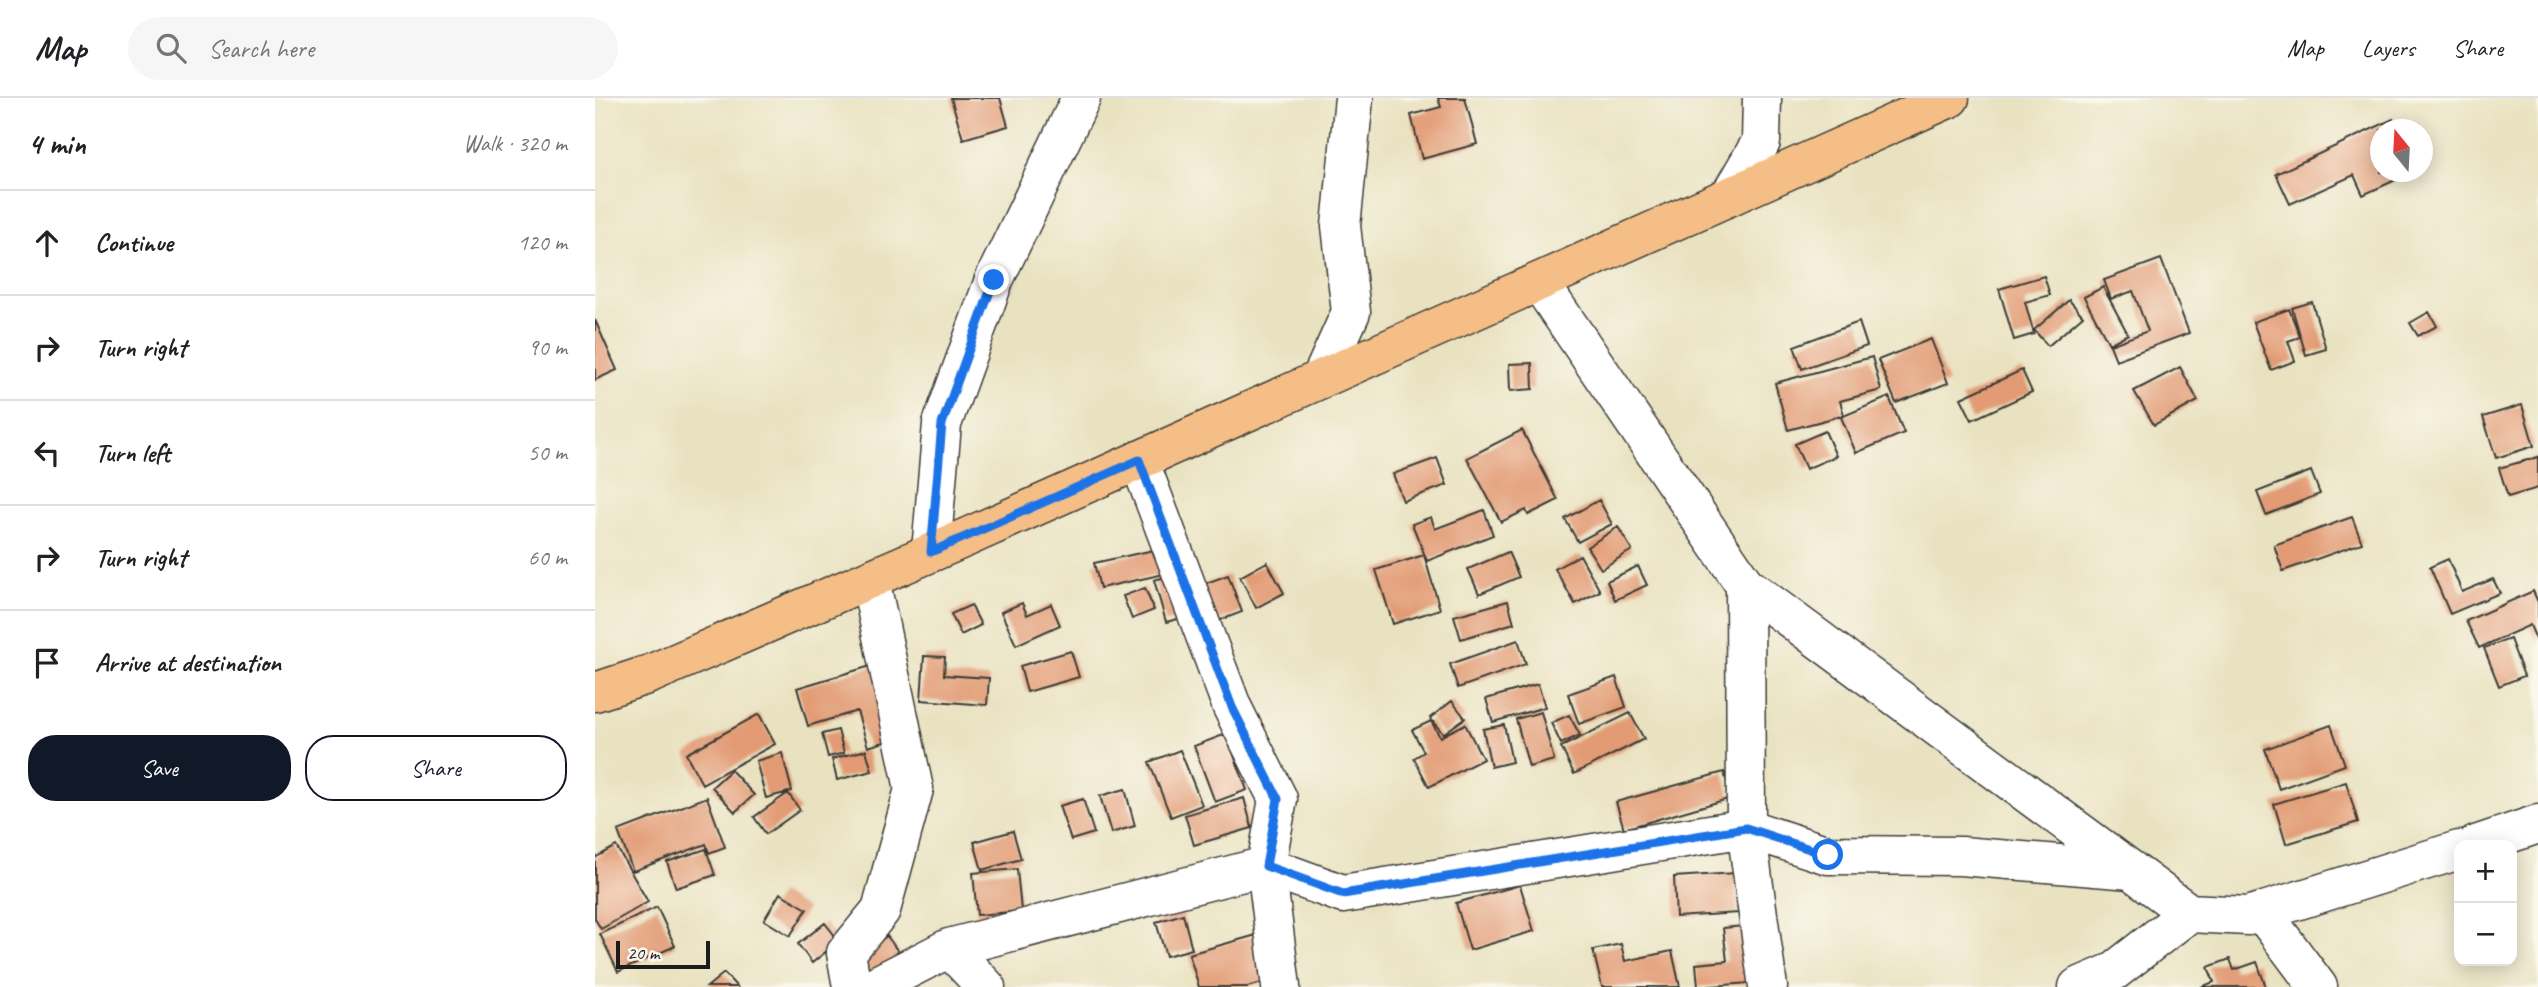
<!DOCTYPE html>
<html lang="en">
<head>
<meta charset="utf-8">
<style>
  body { margin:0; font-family:Caveat,sans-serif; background:#f6f6f6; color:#202124 }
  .controls { position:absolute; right:21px; bottom:21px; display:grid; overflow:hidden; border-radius:14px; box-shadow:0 4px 18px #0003 }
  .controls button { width:63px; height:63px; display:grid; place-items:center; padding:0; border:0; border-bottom:2px solid #e0e0e0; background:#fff; color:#202124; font:35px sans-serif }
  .compass { position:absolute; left:1775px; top:21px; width:63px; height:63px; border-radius:50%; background:#fff; box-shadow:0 4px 18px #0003; rotate:342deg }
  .scale { position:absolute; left:21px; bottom:18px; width:94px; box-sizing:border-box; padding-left:7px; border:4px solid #1c1c1c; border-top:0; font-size:19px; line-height:24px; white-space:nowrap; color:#1c1c1c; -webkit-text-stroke:5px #fbf7ec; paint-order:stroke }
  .stop { position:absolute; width:21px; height:21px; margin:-16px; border:5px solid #1a73e8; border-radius:50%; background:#fff }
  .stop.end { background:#1a73e8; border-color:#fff; box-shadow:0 2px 7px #0008 }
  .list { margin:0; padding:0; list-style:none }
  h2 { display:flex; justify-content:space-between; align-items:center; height:91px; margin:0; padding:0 28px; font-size:30px }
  h2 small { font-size:23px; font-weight:400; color:#757577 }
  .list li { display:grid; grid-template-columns:46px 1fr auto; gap:21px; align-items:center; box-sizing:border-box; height:105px; padding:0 28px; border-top:2px solid #e0e0e0 }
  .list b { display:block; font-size:26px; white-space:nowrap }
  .list em { font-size:23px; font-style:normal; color:#757577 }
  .actions { display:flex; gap:14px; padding:21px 28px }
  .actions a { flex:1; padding:16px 0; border:2px solid #111827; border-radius:28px; text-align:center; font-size:24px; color:#111827 }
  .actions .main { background:#111827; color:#fff }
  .icon { flex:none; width:38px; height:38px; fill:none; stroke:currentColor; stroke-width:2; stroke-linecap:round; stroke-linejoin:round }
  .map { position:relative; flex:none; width:1943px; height:889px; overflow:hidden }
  header { display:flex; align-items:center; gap:42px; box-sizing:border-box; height:98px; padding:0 35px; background:#fff; border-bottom:2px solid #e0e0e0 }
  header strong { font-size:33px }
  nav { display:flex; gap:38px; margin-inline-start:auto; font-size:24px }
  .search { width:490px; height:63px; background:#f6f6f6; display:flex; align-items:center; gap:18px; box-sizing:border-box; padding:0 24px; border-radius:38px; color:#757577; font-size:26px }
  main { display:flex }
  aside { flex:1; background:#fff }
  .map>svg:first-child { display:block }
  .building { fill:#e29b75 }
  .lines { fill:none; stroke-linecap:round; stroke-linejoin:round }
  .minor-casing { stroke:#3b3a35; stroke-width:41 }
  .major-casing { stroke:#3b3a35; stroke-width:41 }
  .minor { stroke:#fff; stroke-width:38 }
  .major { stroke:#f5be86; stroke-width:38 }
  .route { stroke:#1a73e8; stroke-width:9 }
</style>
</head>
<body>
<header>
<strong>Map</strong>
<div class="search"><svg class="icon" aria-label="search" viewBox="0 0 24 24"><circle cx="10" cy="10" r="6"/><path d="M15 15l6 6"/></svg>Search here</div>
<nav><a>Map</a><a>Layers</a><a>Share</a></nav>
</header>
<main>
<aside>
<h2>4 min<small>Walk · 320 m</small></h2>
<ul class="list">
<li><svg class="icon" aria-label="ahead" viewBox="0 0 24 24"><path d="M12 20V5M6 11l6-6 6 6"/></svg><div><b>Continue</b></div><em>120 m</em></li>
<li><svg class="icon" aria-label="right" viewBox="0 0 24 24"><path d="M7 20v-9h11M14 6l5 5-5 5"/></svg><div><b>Turn right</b></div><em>90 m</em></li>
<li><svg class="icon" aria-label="left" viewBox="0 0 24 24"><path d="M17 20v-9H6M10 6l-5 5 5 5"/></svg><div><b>Turn left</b></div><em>50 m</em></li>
<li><svg class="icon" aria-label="right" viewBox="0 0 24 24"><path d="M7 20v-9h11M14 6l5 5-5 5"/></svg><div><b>Turn right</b></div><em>60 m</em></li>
<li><svg class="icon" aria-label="arrive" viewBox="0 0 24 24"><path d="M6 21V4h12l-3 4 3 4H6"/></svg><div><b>Arrive at destination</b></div></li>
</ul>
<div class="actions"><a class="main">Save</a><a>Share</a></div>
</aside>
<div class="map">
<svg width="1943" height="889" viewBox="0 0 1943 889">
  <rect width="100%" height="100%" fill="#fbf7ec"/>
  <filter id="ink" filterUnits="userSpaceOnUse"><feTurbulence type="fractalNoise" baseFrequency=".0143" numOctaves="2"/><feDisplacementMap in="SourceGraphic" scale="14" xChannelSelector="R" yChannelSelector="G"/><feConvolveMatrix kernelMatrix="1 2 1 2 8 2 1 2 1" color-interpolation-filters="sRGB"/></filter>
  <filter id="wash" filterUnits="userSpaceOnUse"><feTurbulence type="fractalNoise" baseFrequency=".00686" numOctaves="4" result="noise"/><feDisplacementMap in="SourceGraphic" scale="28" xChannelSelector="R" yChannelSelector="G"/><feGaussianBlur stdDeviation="1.57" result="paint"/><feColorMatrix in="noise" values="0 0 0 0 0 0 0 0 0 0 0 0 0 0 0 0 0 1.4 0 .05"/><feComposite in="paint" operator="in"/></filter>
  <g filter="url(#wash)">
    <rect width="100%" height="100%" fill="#e9e2c1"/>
    <g id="blocks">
      <!-- building -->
      <path class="building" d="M356 0H405L413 28 368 41Z
        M843 0H870L882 46 827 61 816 17 846 9Z
        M1798 21 1803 32H1786V74H1818L1768 97 1759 77 1695 106 1681 76Z
        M1566 161 1594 235 1521 262 1515 247 1553 233 1538 193 1516 201 1509 182Z
        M1449 178 1455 197 1430 204 1439 236 1419 242 1404 191Z
        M1508 189 1533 236 1514 246 1489 199Z
        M1474 202 1488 218 1453 248 1439 232Z
        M1717 204 1731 251 1711 257 1697 210Z
        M1694 211 1705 239 1693 243 1700 263 1676 272 1658 224Z
        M1834 214 1842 228 1823 238 1815 225Z
        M0 222 22 272 0 282Z
        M1264 224 1272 248 1207 271 1199 248Z
        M1336 241 1353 285 1301 305 1283 262Z
        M1277 259 1286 292 1245 303 1249 317 1193 332 1180 285Z
        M937 265 938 291 915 293 914 266Z
        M1585 269 1603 303 1559 327 1539 293Z
        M1427 272 1437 294 1377 322 1366 300Z
        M1294 299 1309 335 1261 355 1246 319Z
        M1927 307 1939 348 1901 360 1888 319Z
        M927 332 963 402 933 417 931 412 906 424 872 360Z
        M1230 333 1241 358 1211 371 1200 346Z
        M1943 359V390L1913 399 1904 370Z
        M842 360 852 387 808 403 798 376Z
        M1716 373 1725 396 1671 417 1662 394Z
        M1004 402 1017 426 983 444 970 421Z
        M889 412 898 437 832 463 817 426 836 419 840 431Z
        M1757 419 1767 445 1688 473 1679 447Z
        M1023 429 1037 452 1006 471 992 449Z
        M568 450 574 475 505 490 499 465Z
        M913 454 924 479 884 496 873 471Z
        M829 457 845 511 798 526 781 472Z
        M985 457 1005 493 980 506 960 471Z
        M1853 461 1867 494 1898 481 1905 495 1855 516 1835 469Z
        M672 464 689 495 661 510 645 479Z
        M1043 468 1052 487 1020 502 1012 483Z
        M578 477 591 519 571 524 559 482Z
        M633 477 647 514 618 525 603 488Z
        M550 490 559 512 537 521 528 498Z
        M1938 493 1943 504V546L1935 527 1884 550 1871 523Z
        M913 503 919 525 866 541 859 518Z
        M427 505 432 517 456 506 465 527 421 547 406 514Z
        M376 507 386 527 366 537 356 516Z
        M1915 541 1929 578 1904 588 1889 550Z
        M923 542 931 566 863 590 855 566Z
        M476 553 484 579 432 594 425 568Z
        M329 558 350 559 349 577 394 580 392 607 326 602Z
        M279 567 302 640 273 649 262 613 213 628 202 590Z
        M1021 579 1031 609 984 626 973 596Z
        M943 586 950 609 898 624 891 601Z
        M857 603 870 620 848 636 835 620Z
        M946 614 959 662 934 669 921 621Z
        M1035 615 1049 641 979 676 966 649Z
        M164 616 180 646 107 686 91 656Z
        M974 617 985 637 966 646 956 625Z
        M836 623 845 639 870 626 888 661 834 689 819 660 829 654 817 632Z
        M909 627 917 664 896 669 888 631Z
        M1736 627 1750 667 1684 691 1670 651Z
        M243 632 249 655 233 659 227 636Z
        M631 636 652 692 620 704 599 648Z
        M271 652 277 673 242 682 237 661Z
        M585 652 607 707 576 719 554 664Z
        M187 655 197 693 171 700 161 663Z
        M136 672 159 697 140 714 117 689Z
        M1129 674 1136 700 1029 731 1021 704Z
        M1751 684 1763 724 1691 746 1679 706Z
        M530 691 540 728 516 735 505 698Z
        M193 695 205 712 171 736 159 719Z
        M112 699 130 749 114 755 111 746 38 773 23 733Z
        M649 700 657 730 599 747 590 717Z
        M488 701 499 735 476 742 464 708Z
        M418 733 426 761 387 772 379 744Z
        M21 748 53 804 6 831 0 821V760Z
        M111 751 120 777 81 790 72 764Z
        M422 771 426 813 382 817 378 775Z
        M1141 775 1143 815 1081 819 1079 779Z
        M925 787 939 833 875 852 861 805Z
        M185 795 212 811 195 838 169 822Z
        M62 809 80 848 23 874 5 836Z
        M588 816 597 851 571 858 561 824Z
        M230 825 244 843 217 865 203 846Z
        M1149 828 1155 885 1103 889 1101 866 1132 863 1128 830Z
        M665 836 678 882 652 889H604L594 856Z
        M292 838 307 859 276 880 261 858Z
        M1026 846 1030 863 1077 853 1085 889H1007L998 852Z
        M1635 861 1639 872 1662 864 1671 889H1606L1619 884 1613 869Z
        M129 875 142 889H112Z"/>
    </g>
  </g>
  <g filter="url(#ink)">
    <use href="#blocks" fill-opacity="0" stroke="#3b3a35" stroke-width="2"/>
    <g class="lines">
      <!-- minor casing -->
      <g class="minor-casing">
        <path id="minor" d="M1134 99 1166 44 1167 0
          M944 184 1150 487 1151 730 1173 889
          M726 281 756 214 746 128 759 0
          M544 362 637 609 683 701 671 768 686 889
          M336 454 347 326 399 182 486 0
          M1150 487 1594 815 1653 818 1864 752
          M1881 747 1943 726
          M1667 814 1723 889
          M354 850 391 889
          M257 889 251 855 286 812 319 691 275 481
          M278 889 354 850 671 768 748 796 1151 730 1233 757 1366 758 1536 772
          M1483 889 1518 874 1594 815"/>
      </g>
      <!-- major casing -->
      <g class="major-casing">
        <path id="major" d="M0 594 55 576 370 440 1355 0"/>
      </g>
      <!-- minor -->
      <use href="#minor" class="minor"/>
      <!-- major -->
      <use href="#major" class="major"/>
    </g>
  </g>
  <g class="lines" filter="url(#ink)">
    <!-- route -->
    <path class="route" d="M399 182 347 326 336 454 544 362 637 609 683 701 671 768 748 796 1151 730 1233 757"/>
  </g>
</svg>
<div class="controls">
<button>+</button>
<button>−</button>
</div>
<svg class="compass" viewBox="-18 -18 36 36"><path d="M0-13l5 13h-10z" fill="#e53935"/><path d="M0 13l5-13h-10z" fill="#757577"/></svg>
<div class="scale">20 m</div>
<div class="stop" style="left:1233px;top:757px"></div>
<div class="stop end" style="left:399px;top:182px"></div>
</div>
</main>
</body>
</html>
